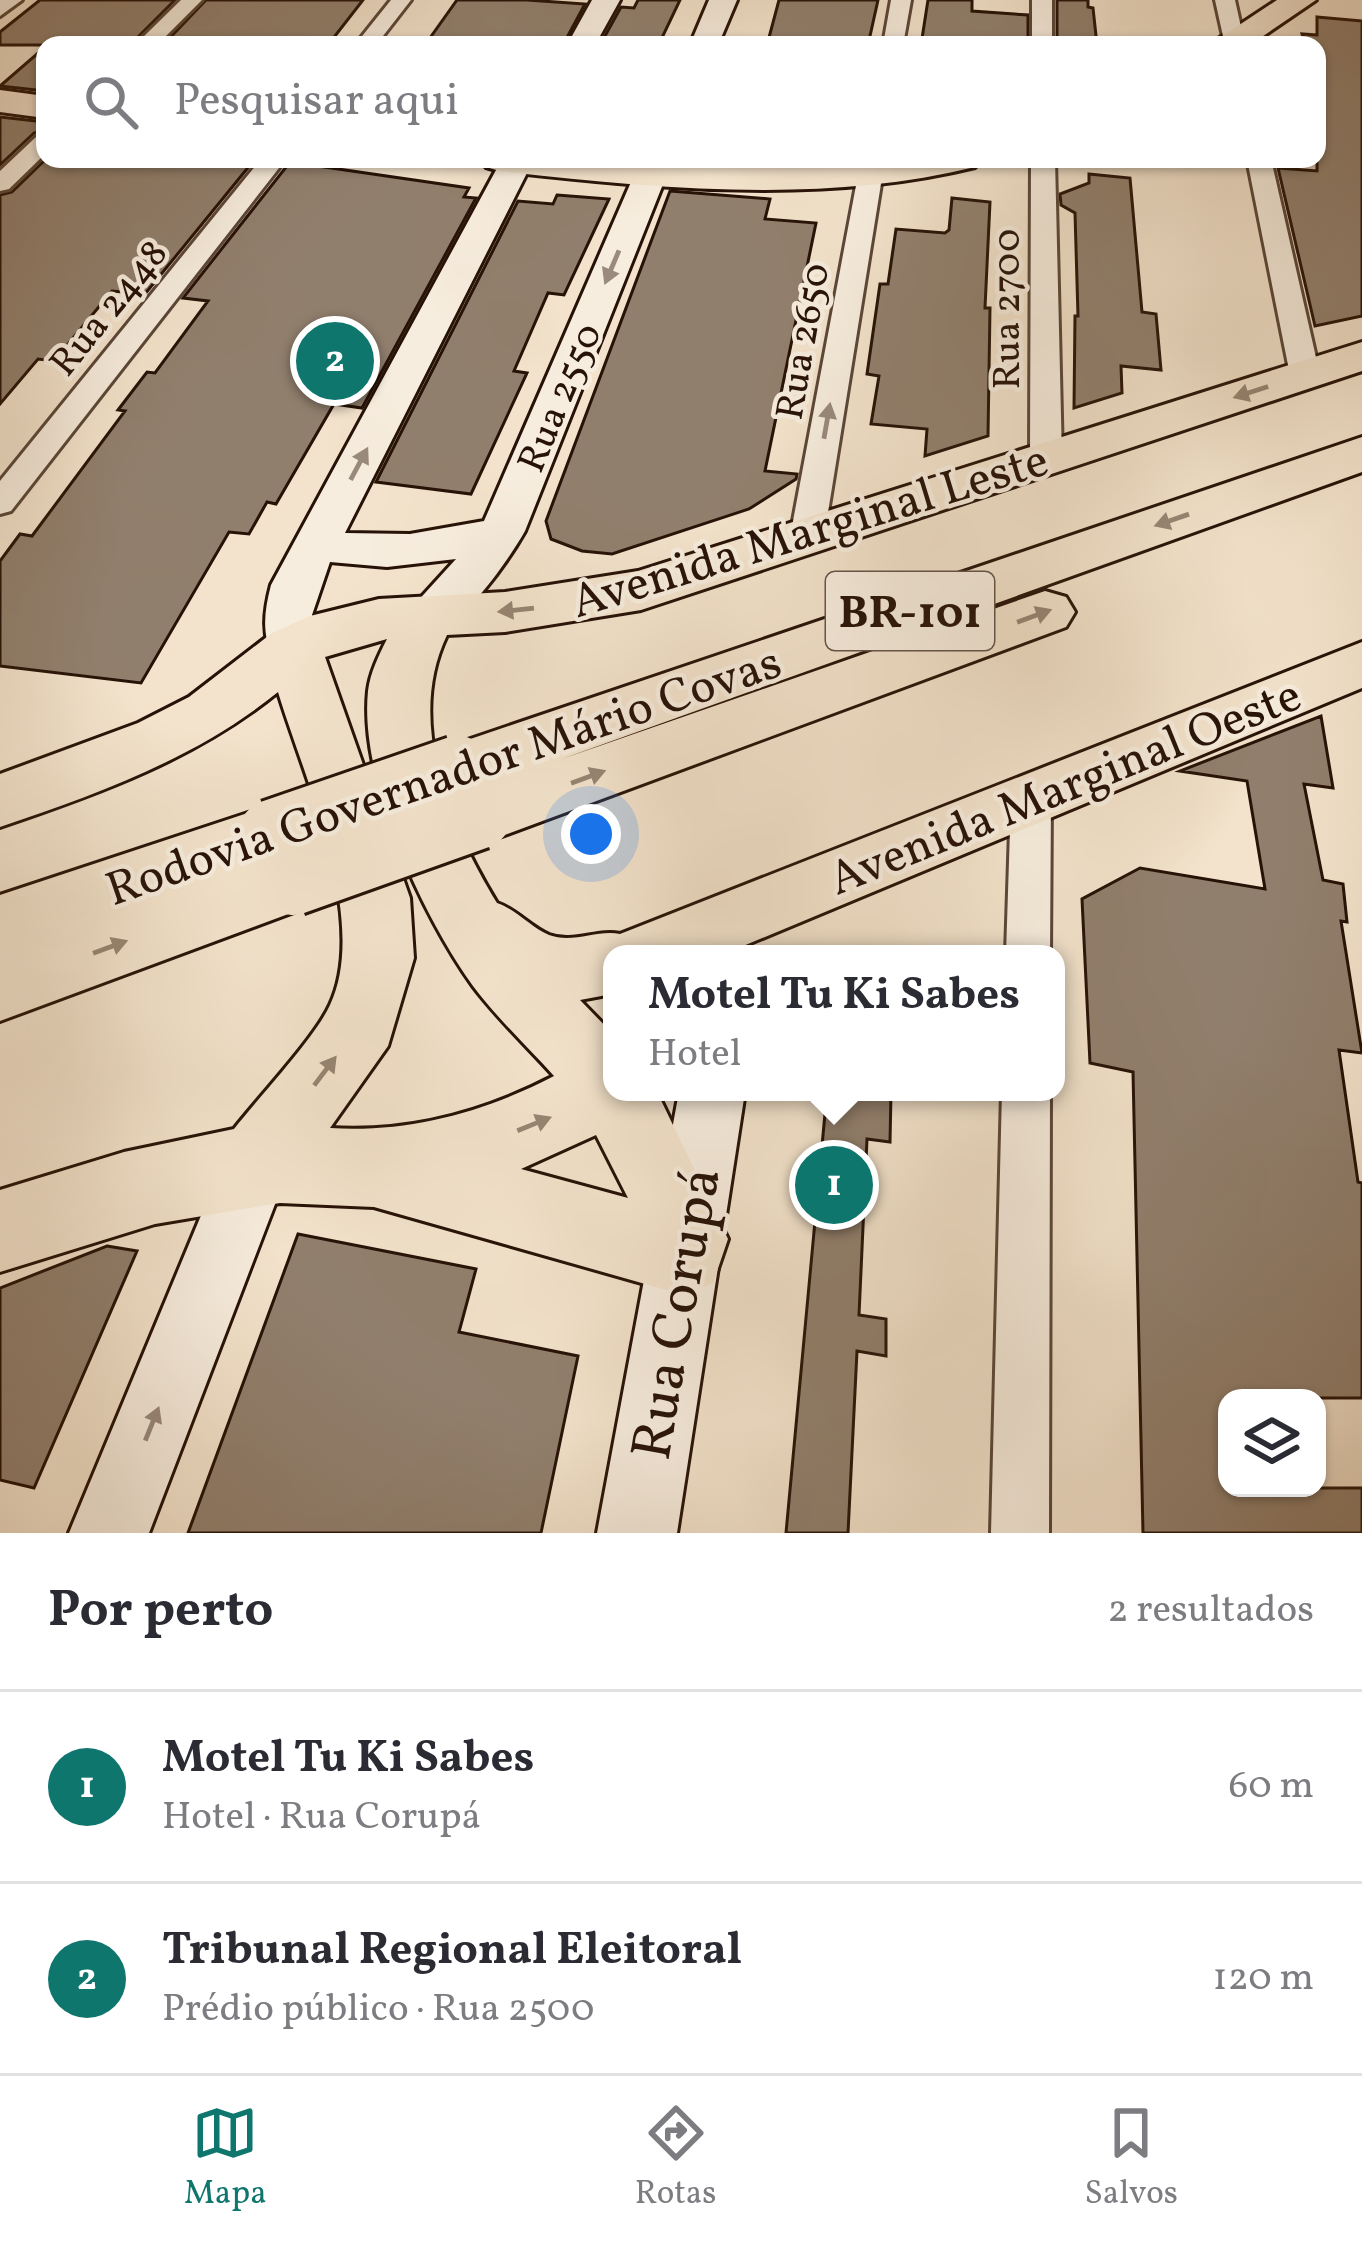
<!DOCTYPE html>
<html lang="pt">
<head>
<meta charset="utf-8">
<style>
  body { margin:0; font-family:Vollkorn,serif; background:#f2f2f3; color:#2b2b33 }
  .controls { position:absolute; right:36px; bottom:36px; display:grid; overflow:hidden; border-radius:24px; box-shadow:0 3px 9px #0004 }
  .controls button { width:108px; height:108px; display:grid; place-items:center; padding:0; border:0; border-bottom:3px solid #e1e1e2; background:#fff; color:#2b2b33; font:60px sans-serif }
  .you { position:absolute; left:591px; top:834px; width:42px; height:42px; margin:-30px; border:9px solid #fff; border-radius:50%; background:#1a73e8; box-shadow:0 0 0 18px #1a73e833 }
  .badge { display:grid; place-items:center; width:78px; height:78px; border-radius:50%; background:#0f766e; color:#fff; font-size:39px; font-weight:700 }
  .pin { position:absolute; translate:-50% -50%; border:6px solid #fff; box-shadow:0 3px 12px #0006 }
  .popup { position:absolute; left:603px; top:945px; width:462px; height:156px; box-sizing:border-box; display:grid; place-content:center; border-radius:24px; background:#fff; filter:drop-shadow(0 3px 9px #0005); font-size:39px; white-space:nowrap; color:#7c7c81 }
  .popup b { font-size:45px; color:#2b2b33 }
  .popup::after { content:''; position:absolute; left:50%; top:100%; margin-left:-24px; border:24px solid transparent; border-top-color:#fff }
  .list { margin:0; padding:0; list-style:none }
  h2 { display:flex; justify-content:space-between; align-items:center; height:156px; margin:0; padding:0 48px; font-size:51px }
  h2 small { font-size:39px; font-weight:400; color:#7c7c81 }
  .list li { display:grid; grid-template-columns:78px 1fr auto; gap:36px; align-items:center; box-sizing:border-box; height:192px; padding:0 48px; border-top:3px solid #e1e1e2 }
  .list b { display:block; font-size:45px; white-space:nowrap }
  .list p { margin:0; font-size:39px; white-space:nowrap; color:#7c7c81 }
  .list em { font-size:39px; font-style:normal; color:#7c7c81 }
  .icon { flex:none; width:66px; height:66px; fill:none; stroke:currentColor; stroke-width:2; stroke-linecap:round; stroke-linejoin:round }
  .map { position:relative; flex:none; width:1362px; height:1533px; overflow:hidden }
  .search { position:absolute; background:#fff; box-shadow:0 3px 9px #0004; left:36px; right:36px; top:36px; height:132px; display:flex; align-items:center; gap:30px; box-sizing:border-box; padding:0 42px; border-radius:24px; color:#7c7c81; font-size:45px }
  .sheet { height:540px; background:#fff }
  nav { display:flex; justify-content:space-around; align-items:center; box-sizing:border-box; height:168px; border-top:3px solid #e1e1e2; background:#fff; font-size:33px; color:#7c7c81 }
  nav a { display:grid; justify-items:center; gap:6px }
  nav .on { color:#0f766e }
  .map>svg:first-child { display:block }
  .building { fill:#917f6d; stroke:#271207; stroke-width:3 }
  .lines { fill:none; stroke-linecap:round; stroke-linejoin:round }
  .street-casing { stroke:#5a4638; stroke-width:6 }
  .secondary-casing { stroke:#271207; stroke-width:6 }
  .primary-casing { stroke:#271207; stroke-width:6 }
  .highway-casing { stroke:#271207; stroke-width:6 }
  .street { fill:#f7edde; fill-rule:evenodd }
  .secondary { fill:#f7edde; fill-rule:evenodd }
  .primary { fill:#f3e3cc; fill-rule:evenodd }
  .highway { fill:#f3e3cc; fill-rule:evenodd }
  .highway-bridge-casing { stroke:#271207; stroke-width:72; stroke-linecap:butt }
  .highway-bridge { stroke:#f3e3cc; stroke-width:66 }
  .oneway { fill:#998a7d }
  .oneway2 { fill:#978573 }
  .labels { text-anchor:middle; stroke-width:9; stroke-linejoin:round; paint-order:stroke }
  .far-street-label { font-size:39px; fill:#271207; stroke:#f7edde }
  .shield { fill:#f7edde; stroke:#655448; stroke-width:3 }
  .shield-label { font-size:45px; font-weight:bold; fill:#271207 }
  .street-label { font-size:48px; fill:#271207; stroke:#f7edde }
  .near-street-label { font-size:57px; fill:#271207; stroke:#f7edde }
</style>
</head>
<body>
<div class="map">
<svg width="1362" height="1533" viewBox="0 0 1362 1533">
  <rect width="100%" height="100%" fill="#f3e3cc"/>
  <filter id="stains"><feTurbulence type="fractalNoise" baseFrequency=".00167" numOctaves="4"/><feColorMatrix values="0 0 0 0 .2 0 0 0 0 .09 0 0 0 0 .02 0 0 0 .5 -.17"/></filter>
  <radialGradient id="worn" r=".72"><stop offset=".6" stop-color="#630" stop-opacity="0"/><stop offset="1" stop-color="#630" stop-opacity=".3"/></radialGradient>
  <!-- building -->
  <path class="building" d="M40 0H175L130 45H0V32Z
    M206 0H363L328 45H163Z
    M457 0H527L585 4 563 45H425Z
    M638 0H680L660 42 625 39 622 45H600L621 7 634 8Z
    M779 0H878L868 45H767Z
    M928 0H972V11L1028 15V45H921Z
    M1057 0H1088V7L1093 8 1097 45H1057Z
    M1317 17 1362 21V316L1315 326 1278 168 1317 171V45H1305L1302 34 1317 35Z
    M45 47V91L0 86Z
    M0 117 45 122V130L34 133 0 165Z
    M46 159H255L145 294 112 291 54 361 38 359 0 404V195L12 192Z
    M290 162 469 188 464 197 476 198 362 408 334 404 276 504 267 502 249 534 229 532 141 683 0 666V561L20 534 32 536 125 411 118 410 147 372 155 373 208 301 183 298Z
    M1089 174 1130 178 1142 312 1156 314 1161 370 1121 366 1122 393 1074 408 1075 316H1078L1075 213 1061 205 1060 194 1089 183Z
    M670 191 770 199 765 219 816 223 765 471 797 474 796 479 749 509 612 554 582 551 551 539 546 521Z
    M557 195 609 199 564 295 548 293 514 371 527 373 471 494 376 482 518 201 553 204Z
    M952 198 990 202 985 308H990L988 436 925 456 927 429 871 424 879 376 867 374 880 284H888L896 229 945 233 949 230Z
    M1321 716 1333 788 1304 784 1323 880 1343 884 1347 922 1341 921 1362 1053 1339 1050 1358 1182 1362 1183V1398H1227V1488H1362V1533H1143L1133 1072 1090 1063 1082 899 1140 868 1265 889 1247 781 1180 771Z
    M827 1092H891L890 1142 867 1139 859 1315 886 1319V1356L857 1351 848 1533H786Z
    M298 1234 476 1269 459 1332 578 1356 541 1533H188Z
    M107 1246 137 1251 34 1488 0 1480V1288Z"/>
  <g class="lines">
    <!-- street casing -->
    <g class="street-casing">
      <path id="street" d="M0 0H22L0 16Z
        M181 0H202L157 45H135Z
        M391 0H411L376 45H355Z
        M891 0H911L903 45H883Z
        M1032 0H1052V45H1032Z
        M1215 0H1235L1245 45H1225Z
        M45 134V154L9 189 0 191V171L37 136Z
        M261 159H286L11 511 0 514V481Z
        M861 159H885L824 537 819 545H795L790 537Z
        M1031 159H1055L1062 459 1046 469 1030 459Z
        M1247 159H1271L1320 375 1315 381 1305 384 1290 375Z
        M1031 783 1045 788 1051 799 1050 954H1006L1011 799 1017 788Z
        M1002 1092H1050L1049 1533H991Z"/>
    </g>
    <!-- secondary casing -->
    <g class="secondary-casing">
      <path id="secondary" d="M592 0H620L595 45H567Z
        M709 0H737L718 45H690Z
        M502 159H534L345 533 410 534 484 521 641 159H673L525 531C511 556 461 630 431 632 427 632 416 629 412 627L405 615 456 559 387 567 330 562 312 615 318 648 311 661 293 666 275 661C261 636 264 612 271 585Z
        M679 1092H745L677 1533H597Z
        M256 1131 280 1141 290 1165 149 1533H69L232 1141Z"/>
    </g>
    <!-- primary casing -->
    <g class="primary-casing">
      <path id="primary" d="M1277 0H1316L1250 45H1209Z
        M0 90 45 96V118L0 112Z
        M481 159 731 165 980 159 975 167C821 205 655 188 500 171L486 167Z
        M1362 342V371L641 610 505 632 447 635C405 722 450 826 497 903 517 910 530 927 549 935 573 944 598 929 620 934L1362 642V688L724 954H612V994L580 1000 612 1033V1092H657L728 1239 713 1283 684 1295 374 1207 280 1203 155 1224 0 1272V1190L124 1152 234 1129C259 1097 315 1038 330 1005 370 920 304 778 278 692 197 758 98 794 0 827V774L138 723 189 697 272 633 310 616 379 599 505 592 638 571ZM387 639C379 655 370 673 368 691 359 779 422 915 473 986 497 1018 527 1046 554 1076 485 1112 408 1133 330 1128L388 1046 414 958 410 898 325 657ZM596 1135 628 1198 521 1169Z"/>
    </g>
    <!-- highway casing -->
    <g class="highway-casing">
      <path id="highway" d="M1362 437V472L559 760 1045 591 1066 597 1075 612 1066 627 502 836 478 844 454 836 444 816 458 795 435 787 425 769 435 751Z
        M272 805 296 813 306 833 296 853 318 861 328 882 318 903 0 1021V895Z"/>
    </g>
    <!-- street -->
    <use href="#street" class="street"/>
    <!-- secondary -->
    <use href="#secondary" class="secondary"/>
    <!-- primary -->
    <use href="#primary" class="primary"/>
    <!-- highway -->
    <use href="#highway" class="highway"/>
    <!-- highway-bridge casing -->
    <g class="highway-bridge-casing">
      <path id="highway-bridge" d="M272 833 458 769
        M293 882 478 816"/>
    </g>
    <!-- highway-bridge -->
    <use href="#highway-bridge" class="highway-bridge"/>
  </g>
  <!-- one-way arrows -->
  <defs><path id="oneway-solid" d="M-6-.8H1V-3.2L6.5 0L1 3.2V.8H-6Z" transform="scale(3)"/></defs>
  <g class="oneway">
    <use href="#oneway-solid" transform="translate(612 267) rotate(113)"/>
    <use href="#oneway-solid" transform="translate(827 421) rotate(-80)"/>
    <use href="#oneway-solid" transform="translate(359 464) rotate(-62)"/>
    <use href="#oneway-solid" transform="translate(152 1424) rotate(-68)"/>
  </g>
  <g class="oneway2">
    <use href="#oneway-solid" transform="translate(1251 392) rotate(162)"/>
    <use href="#oneway-solid" transform="translate(1172 520) rotate(161)"/>
    <use href="#oneway-solid" transform="translate(516 610) rotate(174)"/>
    <use href="#oneway-solid" transform="translate(1034 616) rotate(-20)"/>
    <use href="#oneway-solid" transform="translate(588 777) rotate(-20)"/>
    <use href="#oneway-solid" transform="translate(110 947) rotate(-20)"/>
    <use href="#oneway-solid" transform="translate(325 1071) rotate(-53)"/>
    <use href="#oneway-solid" transform="translate(534 1124) rotate(-22)"/>
  </g>
  <g class="labels">
    <!-- far-street labels -->
    <g class="far-street-label">
      <text transform="translate(107 307) rotate(-51)" y="14">Rua 2448</text>
      <text transform="translate(1005 309) rotate(-90)" y="14">Rua 2700</text>
      <text transform="translate(801 341) rotate(-80)" y="14">Rua 2650</text>
      <text transform="translate(558 397) rotate(-67)" y="14">Rua 2550</text>
    </g>
    <!-- shield labels -->
    <rect class="shield" x="826" y="572" width="168" height="78" rx="9"/>
    <g class="shield-label">
      <text x="910" y="627">BR-101</text>
    </g>
    <!-- street labels -->
    <g class="street-label">
      <text transform="translate(809 529) rotate(-17)" y="17">Avenida Marginal Leste</text>
      <text transform="translate(443 774) rotate(-19)" y="17">Rodovia Governador Mário Covas</text>
      <text transform="translate(1064 785) rotate(-22)" y="17">Avenida Marginal Oeste</text>
    </g>
    <!-- near-street labels -->
    <g class="near-street-label">
      <text transform="translate(674 1313) rotate(-80)" y="20">Rua Corupá</text>
    </g>
  </g>
  <rect width="100%" height="100%" filter="url(#stains)"/>
  <rect width="100%" height="100%" fill="url(#worn)"/>
</svg>
<div class="controls">
<button><svg class="icon" aria-label="layers" viewBox="0 0 24 24"><path d="M12 4l9 5-9 5-9-5zM3 14l9 5 9-5"/></svg></button>
</div>
<div class="you"></div>
<div class="pin badge" style="left:834px;top:1185px">1</div>
<div class="popup"><b>Motel Tu Ki Sabes</b>Hotel</div>
<div class="pin badge" style="left:335px;top:361px">2</div>
<div class="search"><svg class="icon" aria-label="search" viewBox="0 0 24 24"><circle cx="10" cy="10" r="6"/><path d="M15 15l6 6"/></svg>Pesquisar aqui</div>
</div>
<section class="sheet">
<h2>Por perto<small>2 resultados</small></h2>
<ul class="list">
<li><span class="badge">1</span><div><b>Motel Tu Ki Sabes</b><p>Hotel · Rua Corupá</p></div><em>60 m</em></li>
<li><span class="badge">2</span><div><b>Tribunal Regional Eleitoral</b><p>Prédio público · Rua 2500</p></div><em>120 m</em></li>
</ul>
</section>
<nav>
<a class="on"><svg class="icon" aria-label="map" viewBox="0 0 24 24"><path d="M3 6l6-2 6 2 6-2v14l-6 2-6-2-6 2zM9 4v14M15 6v14"/></svg>Mapa</a>
<a><svg class="icon" aria-label="directions" viewBox="0 0 24 24"><path d="M12 3l9 9-9 9-9-9zM9 14v-3h6M13 9l2 2-2 2"/></svg>Rotas</a>
<a><svg class="icon" aria-label="saved" viewBox="0 0 24 24"><path d="M7 4h10v16l-5-4-5 4z"/></svg>Salvos</a>
</nav>
</body>
</html>
